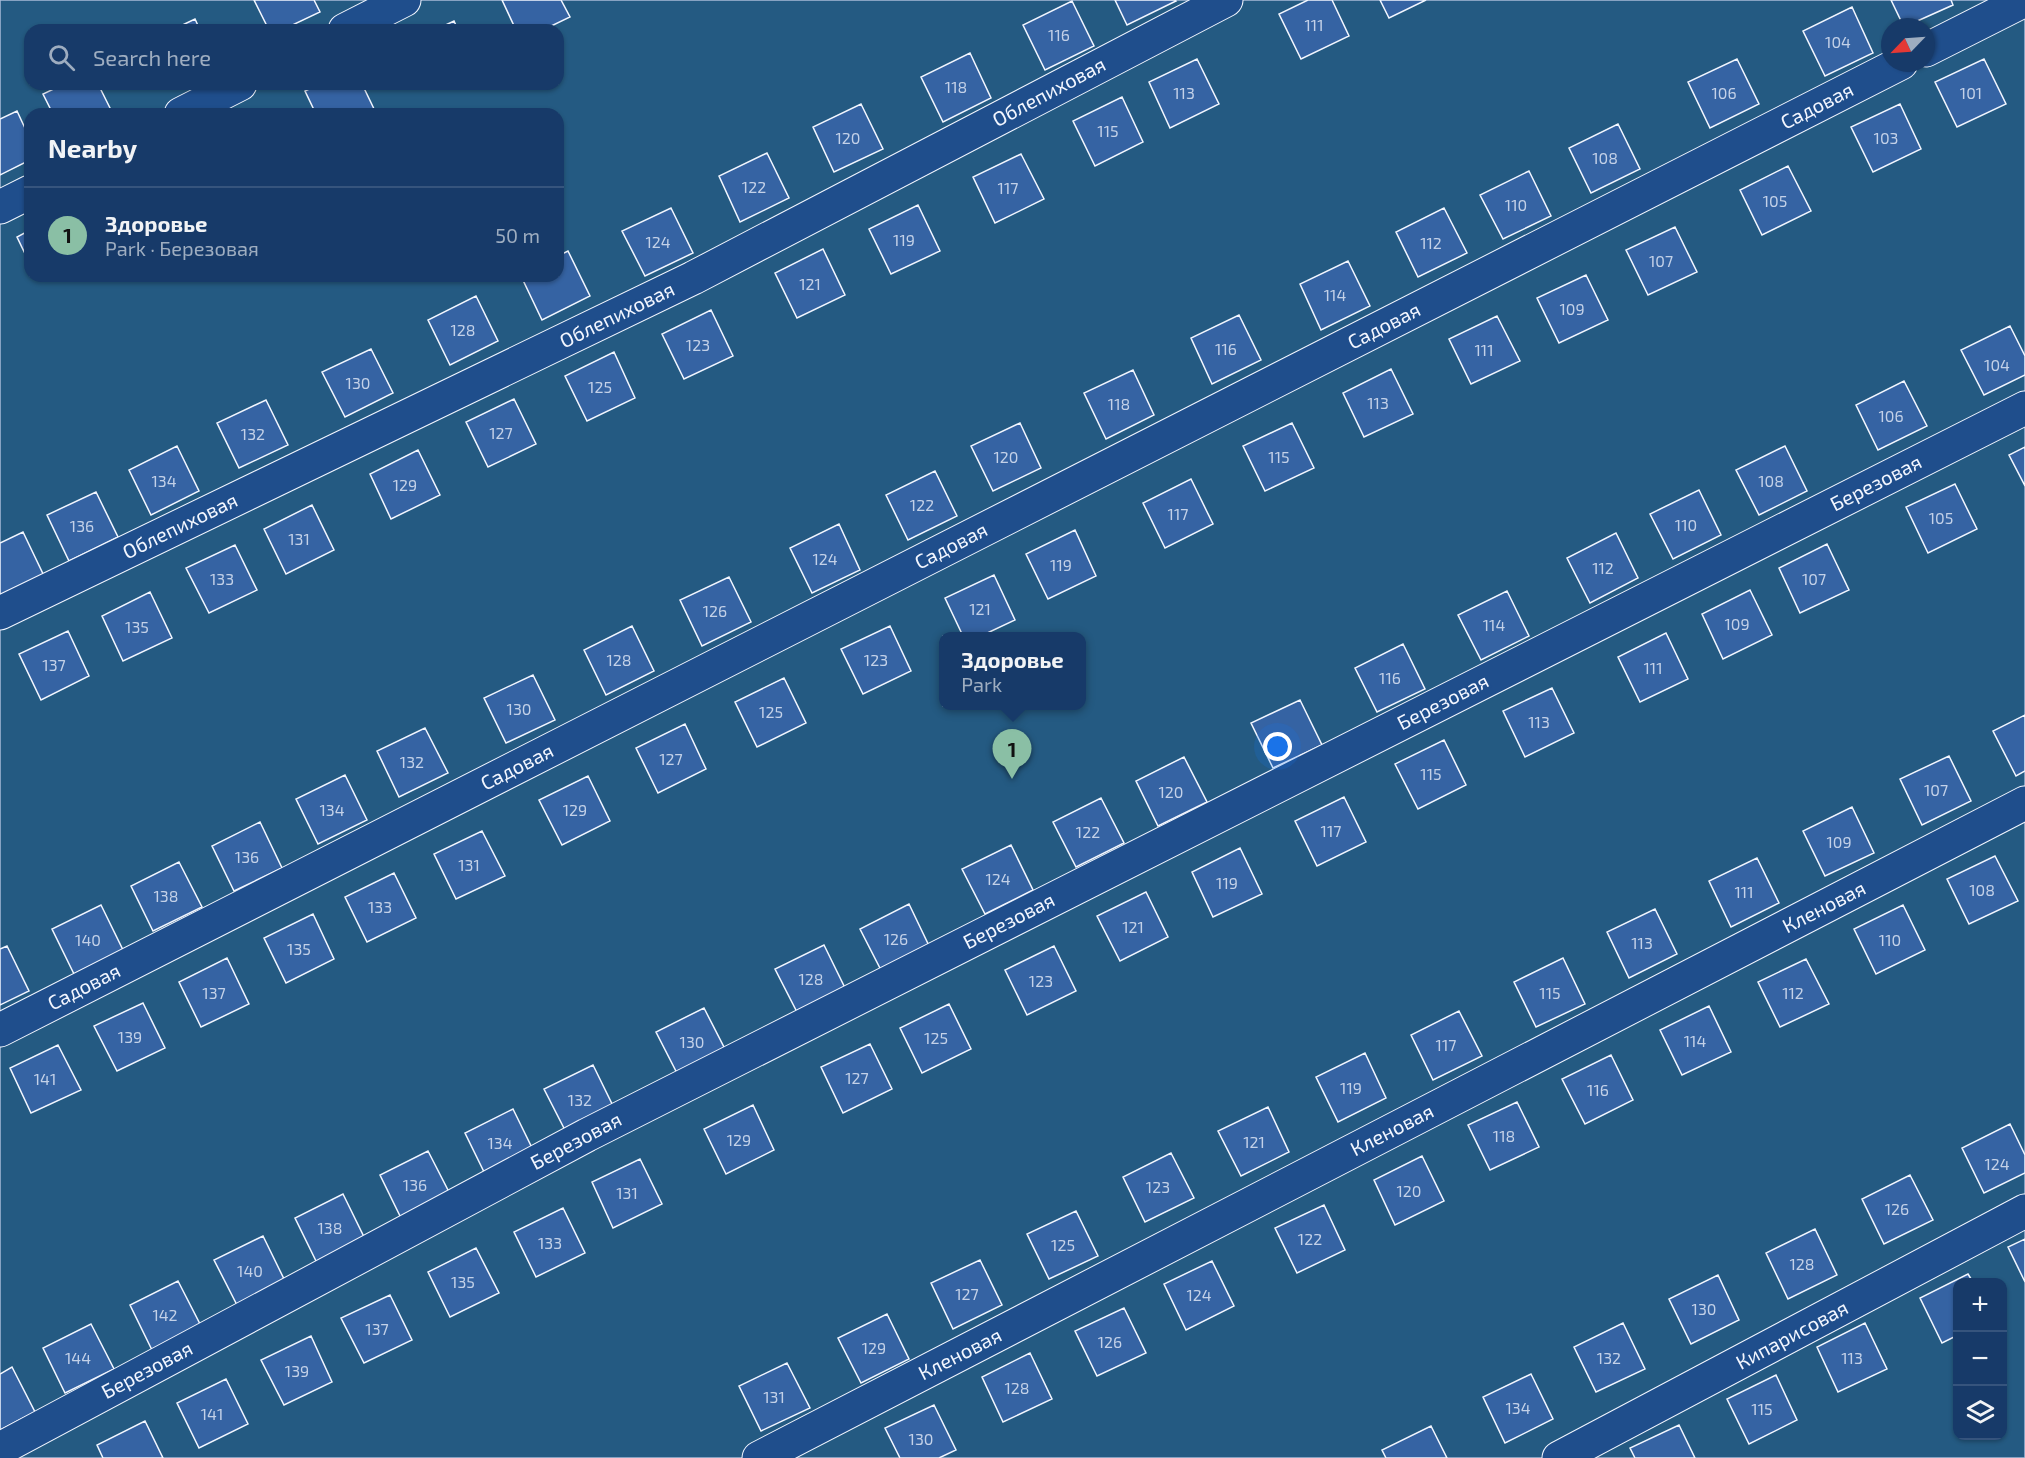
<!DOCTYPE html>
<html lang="en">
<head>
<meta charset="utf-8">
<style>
  body { margin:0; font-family:"Exo 2",sans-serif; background:#244571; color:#f1f3f6 }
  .controls { position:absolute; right:18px; bottom:18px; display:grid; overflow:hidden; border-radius:12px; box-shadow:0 2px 4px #0004 }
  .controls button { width:54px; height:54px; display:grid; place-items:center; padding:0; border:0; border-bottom:2px solid #36547d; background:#173a69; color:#f1f3f6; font:30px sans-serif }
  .compass { position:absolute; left:1881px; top:18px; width:54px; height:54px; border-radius:50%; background:#173a69; box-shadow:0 2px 4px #0004; rotate:245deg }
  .you { position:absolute; left:1278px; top:747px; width:21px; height:21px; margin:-15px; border:4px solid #fff; border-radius:50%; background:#1a73e8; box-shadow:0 0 0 9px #1a73e833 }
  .badge { display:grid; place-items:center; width:39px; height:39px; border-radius:50%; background:#8abfa5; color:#111; font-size:20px; font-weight:700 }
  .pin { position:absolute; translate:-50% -50px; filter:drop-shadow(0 2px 3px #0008) }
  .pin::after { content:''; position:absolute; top:32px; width:21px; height:18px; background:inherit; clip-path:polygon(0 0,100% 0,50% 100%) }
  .popup { position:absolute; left:939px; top:632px; width:147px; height:78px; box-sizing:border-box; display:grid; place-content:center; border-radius:12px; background:#173a69; filter:drop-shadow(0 2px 4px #0005); font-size:20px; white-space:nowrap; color:#9eadc0 }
  .popup b { font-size:22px; color:#f1f3f6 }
  .popup::after { content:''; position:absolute; left:50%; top:100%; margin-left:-12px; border:12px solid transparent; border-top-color:#173a69 }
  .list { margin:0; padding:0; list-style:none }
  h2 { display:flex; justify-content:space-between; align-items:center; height:78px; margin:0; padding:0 24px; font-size:26px }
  h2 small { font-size:20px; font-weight:400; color:#9eadc0 }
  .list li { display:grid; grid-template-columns:39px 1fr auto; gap:18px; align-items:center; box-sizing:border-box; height:96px; padding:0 24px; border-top:2px solid #36547d }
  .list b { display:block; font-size:22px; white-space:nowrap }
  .list p { margin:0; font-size:20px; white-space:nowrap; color:#9eadc0 }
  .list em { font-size:20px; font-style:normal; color:#9eadc0 }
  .icon { flex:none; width:33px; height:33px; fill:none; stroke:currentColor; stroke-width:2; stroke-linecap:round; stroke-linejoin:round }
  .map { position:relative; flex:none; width:2025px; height:1458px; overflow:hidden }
  .search { position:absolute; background:#173a69; box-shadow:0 2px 4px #0004; left:24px; top:24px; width:540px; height:66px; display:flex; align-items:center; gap:15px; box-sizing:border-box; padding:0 21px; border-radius:18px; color:#9eadc0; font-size:22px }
  .panel { position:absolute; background:#173a69; box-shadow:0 2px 4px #0004; left:24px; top:108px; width:540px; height:174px; border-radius:18px }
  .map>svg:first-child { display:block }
  .green { fill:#245a82; stroke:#a8bbd7; stroke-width:1.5; fill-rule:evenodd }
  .building { fill:#3563a3; stroke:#f2f6ff; stroke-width:1.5 }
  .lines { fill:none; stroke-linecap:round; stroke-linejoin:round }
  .minor-casing { stroke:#f2f6ff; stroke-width:35 }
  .minor { stroke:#1f4e8c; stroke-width:33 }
  .labels { text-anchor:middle; stroke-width:4.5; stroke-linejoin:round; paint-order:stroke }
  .number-label { font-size:16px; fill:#c3d1e8 }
  .street-label { font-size:20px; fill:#f2f6ff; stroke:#1f4e8c }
</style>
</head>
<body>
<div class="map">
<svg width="2025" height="1458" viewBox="0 0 2025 1458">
  <rect width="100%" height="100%" fill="#1f4e8c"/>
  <!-- green -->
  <path class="green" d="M0 0H2025V1458H0ZM1890 27H1926V63H1890ZM30 30H558V84H30ZM30 114H558V276H30ZM943 636H1081V706H943ZM1958 1282H2002V1436H1958Z"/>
  <!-- building -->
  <path class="building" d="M254 0H314L320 12 282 30H269Z
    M502 0H561L570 17 543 30H516Z
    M1115 0H1175L1176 1 1127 25Z
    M1308 0H1332L1349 36 1301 59 1279 14Z
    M1380 0H1426L1389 18Z
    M1891 0H1951L1953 5 1904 27Z
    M1072 1 1094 46 1045 70 1023 25Z
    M1852 7 1873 53 1825 76 1803 31Z
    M195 19 200 30H172Z
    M454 21 458 30H435Z
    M970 53 991 98 943 122 921 77Z
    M1197 59 1219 104 1170 128 1149 82Z
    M1737 59 1759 104 1710 128 1688 82Z
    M1984 59 2006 104 1957 127 1935 82Z
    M64 84H98L113 114H53L43 94Z
    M320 84H362L376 113 316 114 305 91Z
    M1122 97 1143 142 1095 166 1073 121Z
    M861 104 883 149 834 172 813 127Z
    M1900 104 1921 149 1873 172 1851 127Z
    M17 111 30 139V160L0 175V119Z
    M1618 124 1640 169 1591 193 1569 148Z
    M767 153 789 198 740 222 719 176Z
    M1021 154 1044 199 995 223 973 177Z
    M1788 166 1811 211 1762 235 1740 190Z
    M1529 171 1551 216 1503 239 1480 195Z
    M918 205 940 251 891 274 869 229Z
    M671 208 693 253 645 276 622 231Z
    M1444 208 1467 253 1418 277 1396 232Z
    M1675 227 1697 272 1648 295 1626 250Z
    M30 230V264L17 237Z
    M823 249 845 295 797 318 775 273Z
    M568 251 590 296 542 320 521 276H558V256Z
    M1348 261 1370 306 1321 330 1300 284Z
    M1586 275 1608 320 1559 343 1537 298Z
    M476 296 498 341 450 365 428 320Z
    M711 310 733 356 684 379 662 334Z
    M1239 315 1261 360 1212 384 1191 338Z
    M1497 316 1520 361 1471 384 1449 339Z
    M2010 326 2025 356V375L1984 395 1961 350Z
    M371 349 393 393 345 417 322 372Z
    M614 352 635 398 587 421 565 376Z
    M1391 369 1413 414 1364 437 1343 393Z
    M1133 370 1154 415 1106 439 1084 393Z
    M1904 381 1927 426 1878 450 1856 405Z
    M514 399 536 444 488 467 466 422Z
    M266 400 288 445 239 468 217 423Z
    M1020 423 1041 468 993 491 971 446Z
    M1292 423 1314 468 1265 491 1243 446Z
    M177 446 199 491 151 515 129 470Z
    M1785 446 1807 491 1759 515 1736 470Z
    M2025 447V486L2009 455Z
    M418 450 440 495 391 519 370 474Z
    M935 471 957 516 908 540 886 495Z
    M1191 479 1213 524 1165 548 1143 503Z
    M1955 484 1977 529 1928 553 1906 507Z
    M1699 490 1721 535 1673 559 1650 514Z
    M96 492 118 537 69 561 47 515Z
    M312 505 334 550 286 574 264 529Z
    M839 524 860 570 812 593 790 548Z
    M1075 530 1096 576 1048 599 1026 554Z
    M23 532 45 578 0 599V543Z
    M1616 533 1638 578 1590 603 1567 558Z
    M1827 544 1849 590 1800 613 1779 568Z
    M235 545 257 590 209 613 186 568Z
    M994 575 1015 620 981 636H963L945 598Z
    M729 577 751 622 702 646 680 600Z
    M1750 590 1772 635 1723 659 1702 614Z
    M1507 591 1529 636 1481 660 1458 615Z
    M150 592 172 638 123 661 102 616Z
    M632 626 654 671 606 695 584 650Z
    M890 626 911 671 863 694 841 649Z
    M68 631 89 676 41 700 19 654Z
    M1666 633 1688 679 1640 702 1618 657Z
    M1403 644 1425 689 1377 712 1355 668Z
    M533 675 555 720 506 743 484 698Z
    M784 678 806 723 757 747 735 702Z
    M1552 688 1574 733 1525 757 1503 711Z
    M1300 700 1322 745 1273 768 1251 723Z
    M2025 715V771L2016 776 1993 731Z
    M685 724 706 769 658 793 636 748Z
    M425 728 448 773 399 797 377 751Z
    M1444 740 1466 785 1418 809 1395 764Z
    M1949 756 1971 801 1922 825 1900 779Z
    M1184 757 1207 802 1158 826 1136 781Z
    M345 775 367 820 318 844 296 799Z
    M588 776 610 821 562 845 539 800Z
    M1344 797 1366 842 1317 866 1295 821Z
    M1101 798 1124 843 1076 867 1053 822Z
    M1852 807 1874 853 1825 876 1803 831Z
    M260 822 282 868 234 891 212 846Z
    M482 831 505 876 456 899 434 854Z
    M1011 845 1033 890 985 914 962 869Z
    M1240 848 1262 894 1213 917 1192 872Z
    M1995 856 2018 901 1969 924 1947 879Z
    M1757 858 1779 903 1731 927 1709 881Z
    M179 862 202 907 153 931 131 886Z
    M394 873 416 918 367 942 345 897Z
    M1146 892 1168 937 1120 961 1097 916Z
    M909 904 931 950 883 974 860 929Z
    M101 905 123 950 74 974 52 929Z
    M1903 905 1925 950 1876 974 1854 929Z
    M1655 909 1677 954 1629 978 1607 932Z
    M313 914 334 959 286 983 264 938Z
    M824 945 846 990 798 1014 775 969Z
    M7 946 29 991 0 1005V949Z
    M1054 946 1076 991 1027 1015 1005 970Z
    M227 958 249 1004 201 1027 179 982Z
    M1563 958 1585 1004 1536 1027 1514 982Z
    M1806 959 1829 1004 1780 1027 1758 982Z
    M143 1003 165 1048 117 1071 94 1026Z
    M949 1004 971 1049 922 1073 900 1028Z
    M1709 1006 1731 1052 1682 1075 1660 1030Z
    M704 1008 727 1053 679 1077 656 1032Z
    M1459 1011 1482 1056 1433 1080 1411 1035Z
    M870 1044 892 1089 843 1113 821 1067Z
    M58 1045 81 1090 31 1113 10 1068Z
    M1365 1053 1386 1098 1338 1122 1316 1077Z
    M1611 1055 1633 1100 1585 1124 1562 1079Z
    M593 1065 615 1110 567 1134 544 1089Z
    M1517 1102 1539 1147 1490 1170 1468 1125Z
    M753 1105 774 1150 726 1174 704 1129Z
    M1268 1107 1289 1152 1241 1176 1218 1131Z
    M513 1109 535 1154 487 1178 465 1133Z
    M2010 1124 2025 1155V1173L1984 1193 1962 1148Z
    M428 1151 451 1196 402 1220 380 1175Z
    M1171 1153 1194 1198 1145 1222 1123 1177Z
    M1422 1156 1444 1201 1395 1225 1374 1180Z
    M640 1159 662 1204 613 1228 592 1182Z
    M1910 1175 1933 1220 1884 1244 1862 1199Z
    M343 1194 365 1239 317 1263 295 1218Z
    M1324 1205 1345 1250 1297 1273 1275 1228Z
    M563 1208 585 1253 536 1277 514 1232Z
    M1076 1211 1098 1256 1049 1279 1027 1234Z
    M1815 1229 1837 1275 1788 1299 1766 1253Z
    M263 1236 285 1281 237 1305 214 1260Z
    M2025 1239V1282L2008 1247Z
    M476 1248 499 1293 450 1317 428 1272Z
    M980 1260 1002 1305 953 1329 931 1283Z
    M1212 1261 1234 1306 1186 1330 1164 1284Z
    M1968 1274 1973 1282H1958V1335L1942 1343 1920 1298Z
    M1718 1275 1739 1320 1691 1344 1669 1299Z
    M178 1281 201 1326 152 1350 130 1305Z
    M390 1295 412 1340 364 1363 341 1318Z
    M1124 1308 1146 1353 1097 1376 1075 1331Z
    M887 1314 909 1359 861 1383 838 1338Z
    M1623 1323 1645 1369 1596 1392 1574 1347Z
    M1865 1323 1887 1369 1838 1392 1817 1347Z
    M91 1324 114 1369 65 1393 43 1348Z
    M311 1336 332 1382 284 1405 261 1360Z
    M1030 1353 1052 1399 1003 1422 982 1377Z
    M787 1363 810 1408 761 1431 739 1386Z
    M12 1367 35 1412 0 1430V1374Z
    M1531 1374 1553 1419 1505 1443 1483 1397Z
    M1776 1375 1797 1420 1749 1444 1727 1399Z
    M226 1379 248 1424 199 1448 177 1403Z
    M934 1405 956 1450 939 1458H900L885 1428Z
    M145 1421 163 1458H103L97 1445Z
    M1679 1425 1695 1458H1635L1630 1448Z
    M1431 1426 1447 1458H1386L1382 1450Z"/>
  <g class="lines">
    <!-- minor casing -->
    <g class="minor-casing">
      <path id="minor" d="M345 30 404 0
        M1926 50 2025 0
        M181 114 240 84
        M0 207 30 192
        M0 613 693 278 1226 0
        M0 1030 1901 63
        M0 1449 587 1135 2025 408
        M759 1458 2025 803
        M1559 1458 2025 1211"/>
    </g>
    <!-- minor -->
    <use href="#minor" class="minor"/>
  </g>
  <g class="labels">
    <!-- number labels -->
    <g class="number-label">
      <text x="1314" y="31">111</text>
      <text x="1059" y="41">116</text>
      <text x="1838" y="48">104</text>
      <text x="956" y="93">118</text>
      <text x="1184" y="99">113</text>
      <text x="1724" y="99">106</text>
      <text x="1971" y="99">101</text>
      <text x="1108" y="137">115</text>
      <text x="848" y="144">120</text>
      <text x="1886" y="144">103</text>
      <text x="1605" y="164">108</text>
      <text x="754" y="193">122</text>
      <text x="1008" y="194">117</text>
      <text x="1775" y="207">105</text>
      <text x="1516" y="211">110</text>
      <text x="904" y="246">119</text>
      <text x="658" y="248">124</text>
      <text x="1431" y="249">112</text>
      <text x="1661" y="267">107</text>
      <text x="810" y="290">121</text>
      <text x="1335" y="301">114</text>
      <text x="1572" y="315">109</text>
      <text x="463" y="336">128</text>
      <text x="698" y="351">123</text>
      <text x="1226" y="355">116</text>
      <text x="1484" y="356">111</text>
      <text x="1997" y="371">104</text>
      <text x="358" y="389">130</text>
      <text x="600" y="393">125</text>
      <text x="1378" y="409">113</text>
      <text x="1119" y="410">118</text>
      <text x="1891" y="422">106</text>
      <text x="501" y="439">127</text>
      <text x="253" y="440">132</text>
      <text x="1006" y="463">120</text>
      <text x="1279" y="463">115</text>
      <text x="164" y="487">134</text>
      <text x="1771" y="487">108</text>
      <text x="405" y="491">129</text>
      <text x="922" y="511">122</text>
      <text x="1178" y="520">117</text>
      <text x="1941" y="524">105</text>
      <text x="1686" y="531">110</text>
      <text x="82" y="532">136</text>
      <text x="299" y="545">131</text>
      <text x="825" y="565">124</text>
      <text x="1061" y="571">119</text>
      <text x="1603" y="574">112</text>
      <text x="222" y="585">133</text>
      <text x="1814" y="585">107</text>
      <text x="980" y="615">121</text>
      <text x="715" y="617">126</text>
      <text x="1737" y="630">109</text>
      <text x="1494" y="631">114</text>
      <text x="137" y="633">135</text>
      <text x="619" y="666">128</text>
      <text x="876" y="666">123</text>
      <text x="54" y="671">137</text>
      <text x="1653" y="674">111</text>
      <text x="1390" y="684">116</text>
      <text x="519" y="715">130</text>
      <text x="771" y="718">125</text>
      <text x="1539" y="728">113</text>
      <text x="671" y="765">127</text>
      <text x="412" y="768">132</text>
      <text x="1431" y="780">115</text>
      <text x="1936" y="796">107</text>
      <text x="1171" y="798">120</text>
      <text x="332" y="816">134</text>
      <text x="575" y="816">129</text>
      <text x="1331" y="837">117</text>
      <text x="1088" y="838">122</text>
      <text x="1839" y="848">109</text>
      <text x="247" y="863">136</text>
      <text x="469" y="871">131</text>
      <text x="998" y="885">124</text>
      <text x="1227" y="889">119</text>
      <text x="1982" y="896">108</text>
      <text x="1744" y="898">111</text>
      <text x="166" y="902">138</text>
      <text x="380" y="913">133</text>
      <text x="1133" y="933">121</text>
      <text x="896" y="945">126</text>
      <text x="88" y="946">140</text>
      <text x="1890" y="946">110</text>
      <text x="1642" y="949">113</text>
      <text x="299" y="955">135</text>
      <text x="811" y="985">128</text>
      <text x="1041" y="987">123</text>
      <text x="214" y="999">137</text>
      <text x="1550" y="999">115</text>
      <text x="1793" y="999">112</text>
      <text x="130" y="1043">139</text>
      <text x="936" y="1044">125</text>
      <text x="1695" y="1047">114</text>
      <text x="692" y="1048">130</text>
      <text x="1446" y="1051">117</text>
      <text x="857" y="1084">127</text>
      <text x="45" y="1085">141</text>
      <text x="1351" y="1094">119</text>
      <text x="1598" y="1096">116</text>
      <text x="580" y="1106">132</text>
      <text x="1504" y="1142">118</text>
      <text x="739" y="1146">129</text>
      <text x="1254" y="1148">121</text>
      <text x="500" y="1149">134</text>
      <text x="1997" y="1170">124</text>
      <text x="415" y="1191">136</text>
      <text x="1158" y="1193">123</text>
      <text x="1409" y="1197">120</text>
      <text x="627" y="1199">131</text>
      <text x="1897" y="1215">126</text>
      <text x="330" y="1234">138</text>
      <text x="1310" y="1245">122</text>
      <text x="550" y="1249">133</text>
      <text x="1063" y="1251">125</text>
      <text x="1802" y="1270">128</text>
      <text x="250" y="1277">140</text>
      <text x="463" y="1288">135</text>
      <text x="967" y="1300">127</text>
      <text x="1199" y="1301">124</text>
      <text x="1704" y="1315">130</text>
      <text x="165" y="1321">142</text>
      <text x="377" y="1335">137</text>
      <text x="1110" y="1348">126</text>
      <text x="874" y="1354">129</text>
      <text x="78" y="1364">144</text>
      <text x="1609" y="1364">132</text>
      <text x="1852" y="1364">113</text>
      <text x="297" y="1377">139</text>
      <text x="1017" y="1394">128</text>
      <text x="774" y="1403">131</text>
      <text x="1518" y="1414">134</text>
      <text x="1762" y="1415">115</text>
      <text x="212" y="1420">141</text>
      <text x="921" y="1445">130</text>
    </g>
    <!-- street labels -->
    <g class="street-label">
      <text transform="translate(1049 92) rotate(-28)" y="7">Облепиховая</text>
      <text transform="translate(1817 106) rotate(-27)" y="7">Садовая</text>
      <text transform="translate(617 315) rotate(-26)" y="7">Облепиховая</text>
      <text transform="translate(1384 326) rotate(-27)" y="7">Садовая</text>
      <text transform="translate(1876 483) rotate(-27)" y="7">Березовая</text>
      <text transform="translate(180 526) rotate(-26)" y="7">Облепиховая</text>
      <text transform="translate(951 546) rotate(-27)" y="7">Садовая</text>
      <text transform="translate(1443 702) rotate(-27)" y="7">Березовая</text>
      <text transform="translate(517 767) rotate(-27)" y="7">Садовая</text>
      <text transform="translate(1824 907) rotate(-27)" y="7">Кленовая</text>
      <text transform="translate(1009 921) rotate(-27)" y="7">Березовая</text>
      <text transform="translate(84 987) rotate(-27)" y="7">Садовая</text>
      <text transform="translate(1392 1130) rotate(-27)" y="7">Кленовая</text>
      <text transform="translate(576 1141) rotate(-28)" y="7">Березовая</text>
      <text transform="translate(1792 1335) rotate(-28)" y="7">Кипарисовая</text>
      <text transform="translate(960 1354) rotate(-27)" y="7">Кленовая</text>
      <text transform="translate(147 1370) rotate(-28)" y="7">Березовая</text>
    </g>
  </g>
</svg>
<div class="controls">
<button>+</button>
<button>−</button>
<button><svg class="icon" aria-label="layers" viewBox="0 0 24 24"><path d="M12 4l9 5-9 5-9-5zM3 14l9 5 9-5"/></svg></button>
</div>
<svg class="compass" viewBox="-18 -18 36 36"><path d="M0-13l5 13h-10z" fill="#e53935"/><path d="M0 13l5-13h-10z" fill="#9eadc0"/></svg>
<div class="you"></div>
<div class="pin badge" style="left:1012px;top:779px">1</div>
<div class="popup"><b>Здоровье</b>Park</div>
<div class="search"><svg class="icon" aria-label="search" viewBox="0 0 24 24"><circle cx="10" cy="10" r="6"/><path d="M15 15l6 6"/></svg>Search here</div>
<section class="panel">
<h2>Nearby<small></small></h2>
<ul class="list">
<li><span class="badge">1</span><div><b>Здоровье</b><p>Park · Березовая</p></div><em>50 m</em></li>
</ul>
</section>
</div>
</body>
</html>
